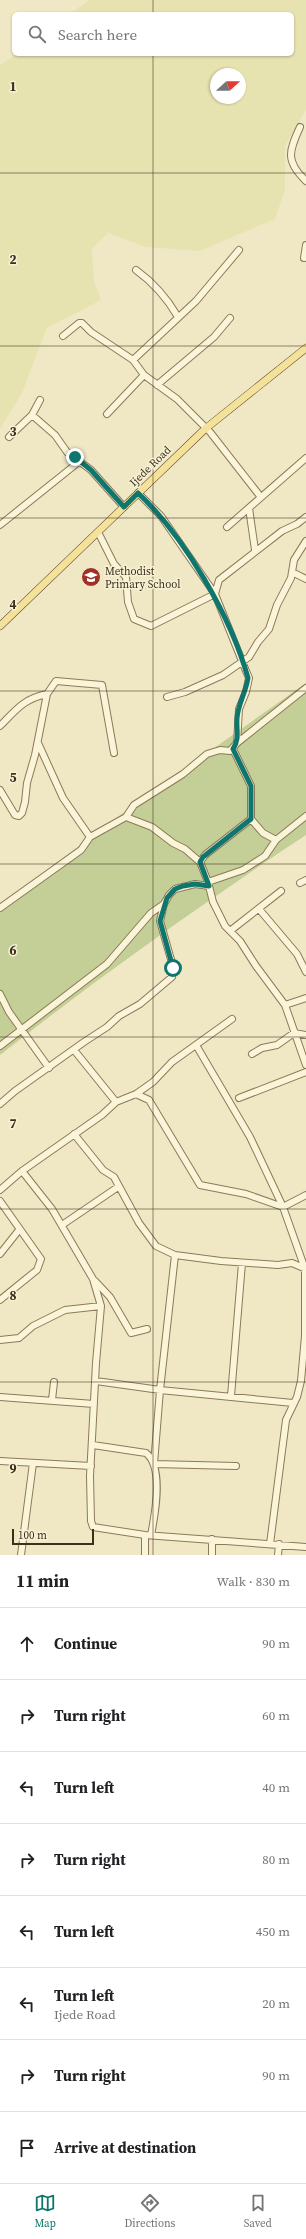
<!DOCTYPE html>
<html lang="en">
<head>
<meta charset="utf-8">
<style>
  body { margin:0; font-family:"Source Serif 4",serif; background:#f6f6f6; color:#202124 }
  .compass { position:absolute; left:210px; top:68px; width:36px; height:36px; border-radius:50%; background:#fff; box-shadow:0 1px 3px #0004; rotate:69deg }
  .scale { position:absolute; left:12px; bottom:10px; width:82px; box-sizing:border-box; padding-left:4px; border:2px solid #3b2f1e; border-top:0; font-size:11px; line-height:14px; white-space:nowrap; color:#3b2f1e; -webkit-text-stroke:3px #f7f1d4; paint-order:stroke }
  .stop { position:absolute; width:12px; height:12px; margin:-9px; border:3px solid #0f766e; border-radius:50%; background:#fff }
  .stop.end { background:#0f766e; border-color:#fff; box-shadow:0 1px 4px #0008 }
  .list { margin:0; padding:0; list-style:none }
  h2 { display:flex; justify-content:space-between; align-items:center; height:52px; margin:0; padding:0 16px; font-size:17px }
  h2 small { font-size:13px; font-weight:400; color:#757577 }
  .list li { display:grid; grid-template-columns:26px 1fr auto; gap:12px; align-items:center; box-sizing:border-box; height:72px; padding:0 16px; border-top:1px solid #e0e0e0 }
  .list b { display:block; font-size:15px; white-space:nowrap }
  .list p { margin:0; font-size:13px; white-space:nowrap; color:#757577 }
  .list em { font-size:13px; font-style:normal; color:#757577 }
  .icon { flex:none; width:22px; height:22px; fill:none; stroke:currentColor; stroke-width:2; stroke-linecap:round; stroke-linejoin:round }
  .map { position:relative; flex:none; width:306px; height:1555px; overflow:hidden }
  .search { position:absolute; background:#fff; box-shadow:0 1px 3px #0004; left:12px; right:12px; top:12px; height:44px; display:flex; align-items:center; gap:10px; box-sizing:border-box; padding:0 14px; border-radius:6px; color:#757577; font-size:15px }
  .sheet { height:628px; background:#fff }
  nav { display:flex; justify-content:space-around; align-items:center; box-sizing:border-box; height:56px; border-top:1px solid #e0e0e0; background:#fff; font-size:11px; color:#757577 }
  nav a { display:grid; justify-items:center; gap:2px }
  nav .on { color:#0f766e }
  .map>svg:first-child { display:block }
  .farmland { fill:#e6e3b1; fill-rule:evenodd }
  .green { fill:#c3cf97 }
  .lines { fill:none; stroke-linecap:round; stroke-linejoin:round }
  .minor-casing { stroke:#8c7959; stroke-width:8 }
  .major-casing { stroke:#59472e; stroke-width:8 }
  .minor { stroke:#faf4d8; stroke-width:6 }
  .major { stroke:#f5e29a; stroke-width:7 }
  .route { stroke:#0f766e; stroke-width:5 }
  .grid { fill:none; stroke:#3b2f1e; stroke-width:1; stroke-opacity:0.55 }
  .labels { text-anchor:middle; stroke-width:3; stroke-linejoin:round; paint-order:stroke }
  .street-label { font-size:11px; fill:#3b2f1e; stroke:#f7f1d4 }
  .poi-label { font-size:11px; fill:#3b2f1e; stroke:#f7f1d4; text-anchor:start }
  .grid-label { font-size:13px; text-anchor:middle; font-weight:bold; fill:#3b2f1e; stroke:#f7f1d4; stroke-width:3; stroke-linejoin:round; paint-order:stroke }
</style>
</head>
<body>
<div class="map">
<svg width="306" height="1555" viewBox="0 0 306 1555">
  <rect width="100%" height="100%" fill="#f0e8c4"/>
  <!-- farmland -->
  <path class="farmland" d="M89 0H306V110L285 146V190L275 219 200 251 146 247 108 233 92 249 94 281 101 300 47 328 22 393 0 429V65L17 54H292V14H69ZM216 74H240V98H216Z"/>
  <!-- green -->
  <path class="green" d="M306 683V835C200 905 99 977 0 1055V905L135 804Z"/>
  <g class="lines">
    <!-- minor casing -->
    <g class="minor-casing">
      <path id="minor" d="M300 127C289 151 285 161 306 181
        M304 258 306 245
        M136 270C154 283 167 298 178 317
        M63 336 79 323H82L91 332 133 360 144 375 177 399 210 432 260 496
        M133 360 196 301 239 250
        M157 385 214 337 230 318
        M107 414 144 375
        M32 415 55 435 67 452 91 470 124 507
        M9 437 32 415 40 400
        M249 508 255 550
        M0 525 80 461
        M227 527 306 458
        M98 532 114 564 126 577 128 602 134 619 151 626 215 594 219 580 282 531 297 524 306 517
        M292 572 306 579
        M167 697 185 692 223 675 249 657 258 642 269 629 277 605 291 578 294 560 306 541
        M0 726C16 710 23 699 47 694
        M38 743 63 798 90 837
        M237 743 306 688
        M233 749 251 786V819L263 833 276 840
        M0 790 15 815 19 816 22 813 25 802 27 783 35 755 47 694 56 681 102 685 114 753
        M126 817 152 827 173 843 185 849 200 862 208 882 213 902 225 926 240 941 256 966 285 1005 306 1065
        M200 862 205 855 251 819
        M208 882 243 870 265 856 276 840 306 816
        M300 883 306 880
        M0 908 81 850 90 837 126 817 134 805 183 774 207 754 220 750 230 751 237 743 239 709 246 692 249 678 246 671 215 594 161 516 138 493
        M259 909 297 954 306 972
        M230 931 281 891
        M0 994 9 1012 49 1068
        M285 1005 306 998
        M196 1045 250 1137 283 1207 305 1269V1336L301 1381 297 1397 286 1420 270 1544
        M0 1046 107 964 151 913 164 904 169 895 175 889 195 884 209 886
        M74 1050 116 1102
        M252 1054 262 1048 277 1045 294 1033 306 1035
        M136 1094 149 1100 200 1185 246 1194 283 1207 306 1195
        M239 1098 306 1072
        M0 1104 15 1091 84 1042 107 1027 119 1016 140 1004 172 977V963L160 921 164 904
        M74 1134 103 1170 114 1177 139 1223 156 1246 175 1255 221 1261 278 1265 292 1263 306 1269
        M22 1171 52 1209 93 1279 101 1306 96 1363 90 1476 91 1521 93 1527 145 1535 306 1547
        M0 1190 22 1171 102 1115 116 1102 136 1094 153 1082 172 1062 232 1019
        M0 1201 41 1259 37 1270 0 1300
        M62 1225 118 1187
        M0 1254 19 1230
        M175 1255 160 1390 154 1464 236 1466
        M95 1281 110 1297 131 1333 147 1329
        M0 1340 19 1338 33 1326 65 1310 101 1306
        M96 1381 160 1390 293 1403
        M231 1396 242 1263
        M0 1397 94 1404
        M52 1400 54 1382
        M93 1445 146 1453C164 1467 155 1515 151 1535
        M0 1461 91 1466
        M21 1555 33 1463
        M145 1555V1535
        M212 1555V1539
        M278 1555 279 1544"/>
    </g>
    <!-- major casing -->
    <g class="major-casing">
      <path id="major" d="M0 626 205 429 306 348"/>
    </g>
    <!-- minor -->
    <use href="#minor" class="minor"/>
    <!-- major -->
    <use href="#major" class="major"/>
  </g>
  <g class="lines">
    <!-- route -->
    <path class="route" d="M75 457 91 470 124 507 138 493C185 537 231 617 248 678 246 692 238 704 237 718 236 729 240 739 233 749L251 786V819L203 857 200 862 209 886 195 884 183 886 175 889 167 898 160 921 173 968"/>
  </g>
  <!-- grid -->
  <path class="grid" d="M153 0V14M153 54V1555M0 173H306M0 346H306M0 518H306M0 691H306M0 864H306M0 1037H306M0 1209H306M0 1382H306"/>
  <!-- icons -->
  <defs>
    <g id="school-disc" transform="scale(1)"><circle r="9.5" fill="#9e3226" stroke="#f7f1d4"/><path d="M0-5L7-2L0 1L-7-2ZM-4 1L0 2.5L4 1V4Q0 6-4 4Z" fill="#fff"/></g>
  </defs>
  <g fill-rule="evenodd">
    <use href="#school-disc" x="91" y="577"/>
  </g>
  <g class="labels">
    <!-- street labels -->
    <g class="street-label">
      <text transform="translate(150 466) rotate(-44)" y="4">Ijede Road</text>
    </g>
    <!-- poi labels -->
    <g class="poi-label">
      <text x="105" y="575">Methodist<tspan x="105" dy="13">Primary School</tspan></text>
    </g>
  </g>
  <g class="grid-label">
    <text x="13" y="91">1</text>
    <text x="13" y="264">2</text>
    <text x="13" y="436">3</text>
    <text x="13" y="609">4</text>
    <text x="13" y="782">5</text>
    <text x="13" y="955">6</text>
    <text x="13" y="1128">7</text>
    <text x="13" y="1300">8</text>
    <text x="13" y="1473">9</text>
  </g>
</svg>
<svg class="compass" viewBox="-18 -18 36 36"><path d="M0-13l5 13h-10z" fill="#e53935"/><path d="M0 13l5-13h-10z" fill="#757577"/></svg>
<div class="scale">100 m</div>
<div class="stop" style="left:173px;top:968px"></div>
<div class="stop end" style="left:75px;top:457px"></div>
<div class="search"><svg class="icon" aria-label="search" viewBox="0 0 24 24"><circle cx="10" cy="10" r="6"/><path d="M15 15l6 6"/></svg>Search here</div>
</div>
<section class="sheet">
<h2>11 min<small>Walk · 830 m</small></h2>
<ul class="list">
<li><svg class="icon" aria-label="ahead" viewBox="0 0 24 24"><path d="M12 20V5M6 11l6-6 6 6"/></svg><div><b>Continue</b></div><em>90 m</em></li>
<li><svg class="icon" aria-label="right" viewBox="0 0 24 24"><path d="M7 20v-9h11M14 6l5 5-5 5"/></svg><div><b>Turn right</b></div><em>60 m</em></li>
<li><svg class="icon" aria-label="left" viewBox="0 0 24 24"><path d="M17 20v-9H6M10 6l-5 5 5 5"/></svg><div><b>Turn left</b></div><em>40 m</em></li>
<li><svg class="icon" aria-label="right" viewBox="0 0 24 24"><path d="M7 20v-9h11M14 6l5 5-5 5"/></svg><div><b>Turn right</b></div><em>80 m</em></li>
<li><svg class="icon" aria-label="left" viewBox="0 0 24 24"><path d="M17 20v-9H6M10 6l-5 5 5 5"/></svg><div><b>Turn left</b></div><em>450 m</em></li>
<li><svg class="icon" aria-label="left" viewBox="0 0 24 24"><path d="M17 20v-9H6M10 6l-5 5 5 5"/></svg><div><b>Turn left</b><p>Ijede Road</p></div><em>20 m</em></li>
<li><svg class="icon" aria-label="right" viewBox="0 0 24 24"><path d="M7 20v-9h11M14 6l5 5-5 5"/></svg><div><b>Turn right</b></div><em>90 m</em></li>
<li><svg class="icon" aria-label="arrive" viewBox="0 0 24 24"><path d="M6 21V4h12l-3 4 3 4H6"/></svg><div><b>Arrive at destination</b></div></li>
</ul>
</section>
<nav>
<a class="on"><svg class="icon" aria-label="map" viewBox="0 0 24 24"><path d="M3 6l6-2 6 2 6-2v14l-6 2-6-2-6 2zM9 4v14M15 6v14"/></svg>Map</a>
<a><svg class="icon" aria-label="directions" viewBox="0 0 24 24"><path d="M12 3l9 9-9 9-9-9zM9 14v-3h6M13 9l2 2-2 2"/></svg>Directions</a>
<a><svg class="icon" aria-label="saved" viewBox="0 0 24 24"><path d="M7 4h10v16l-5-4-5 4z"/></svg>Saved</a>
</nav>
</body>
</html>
